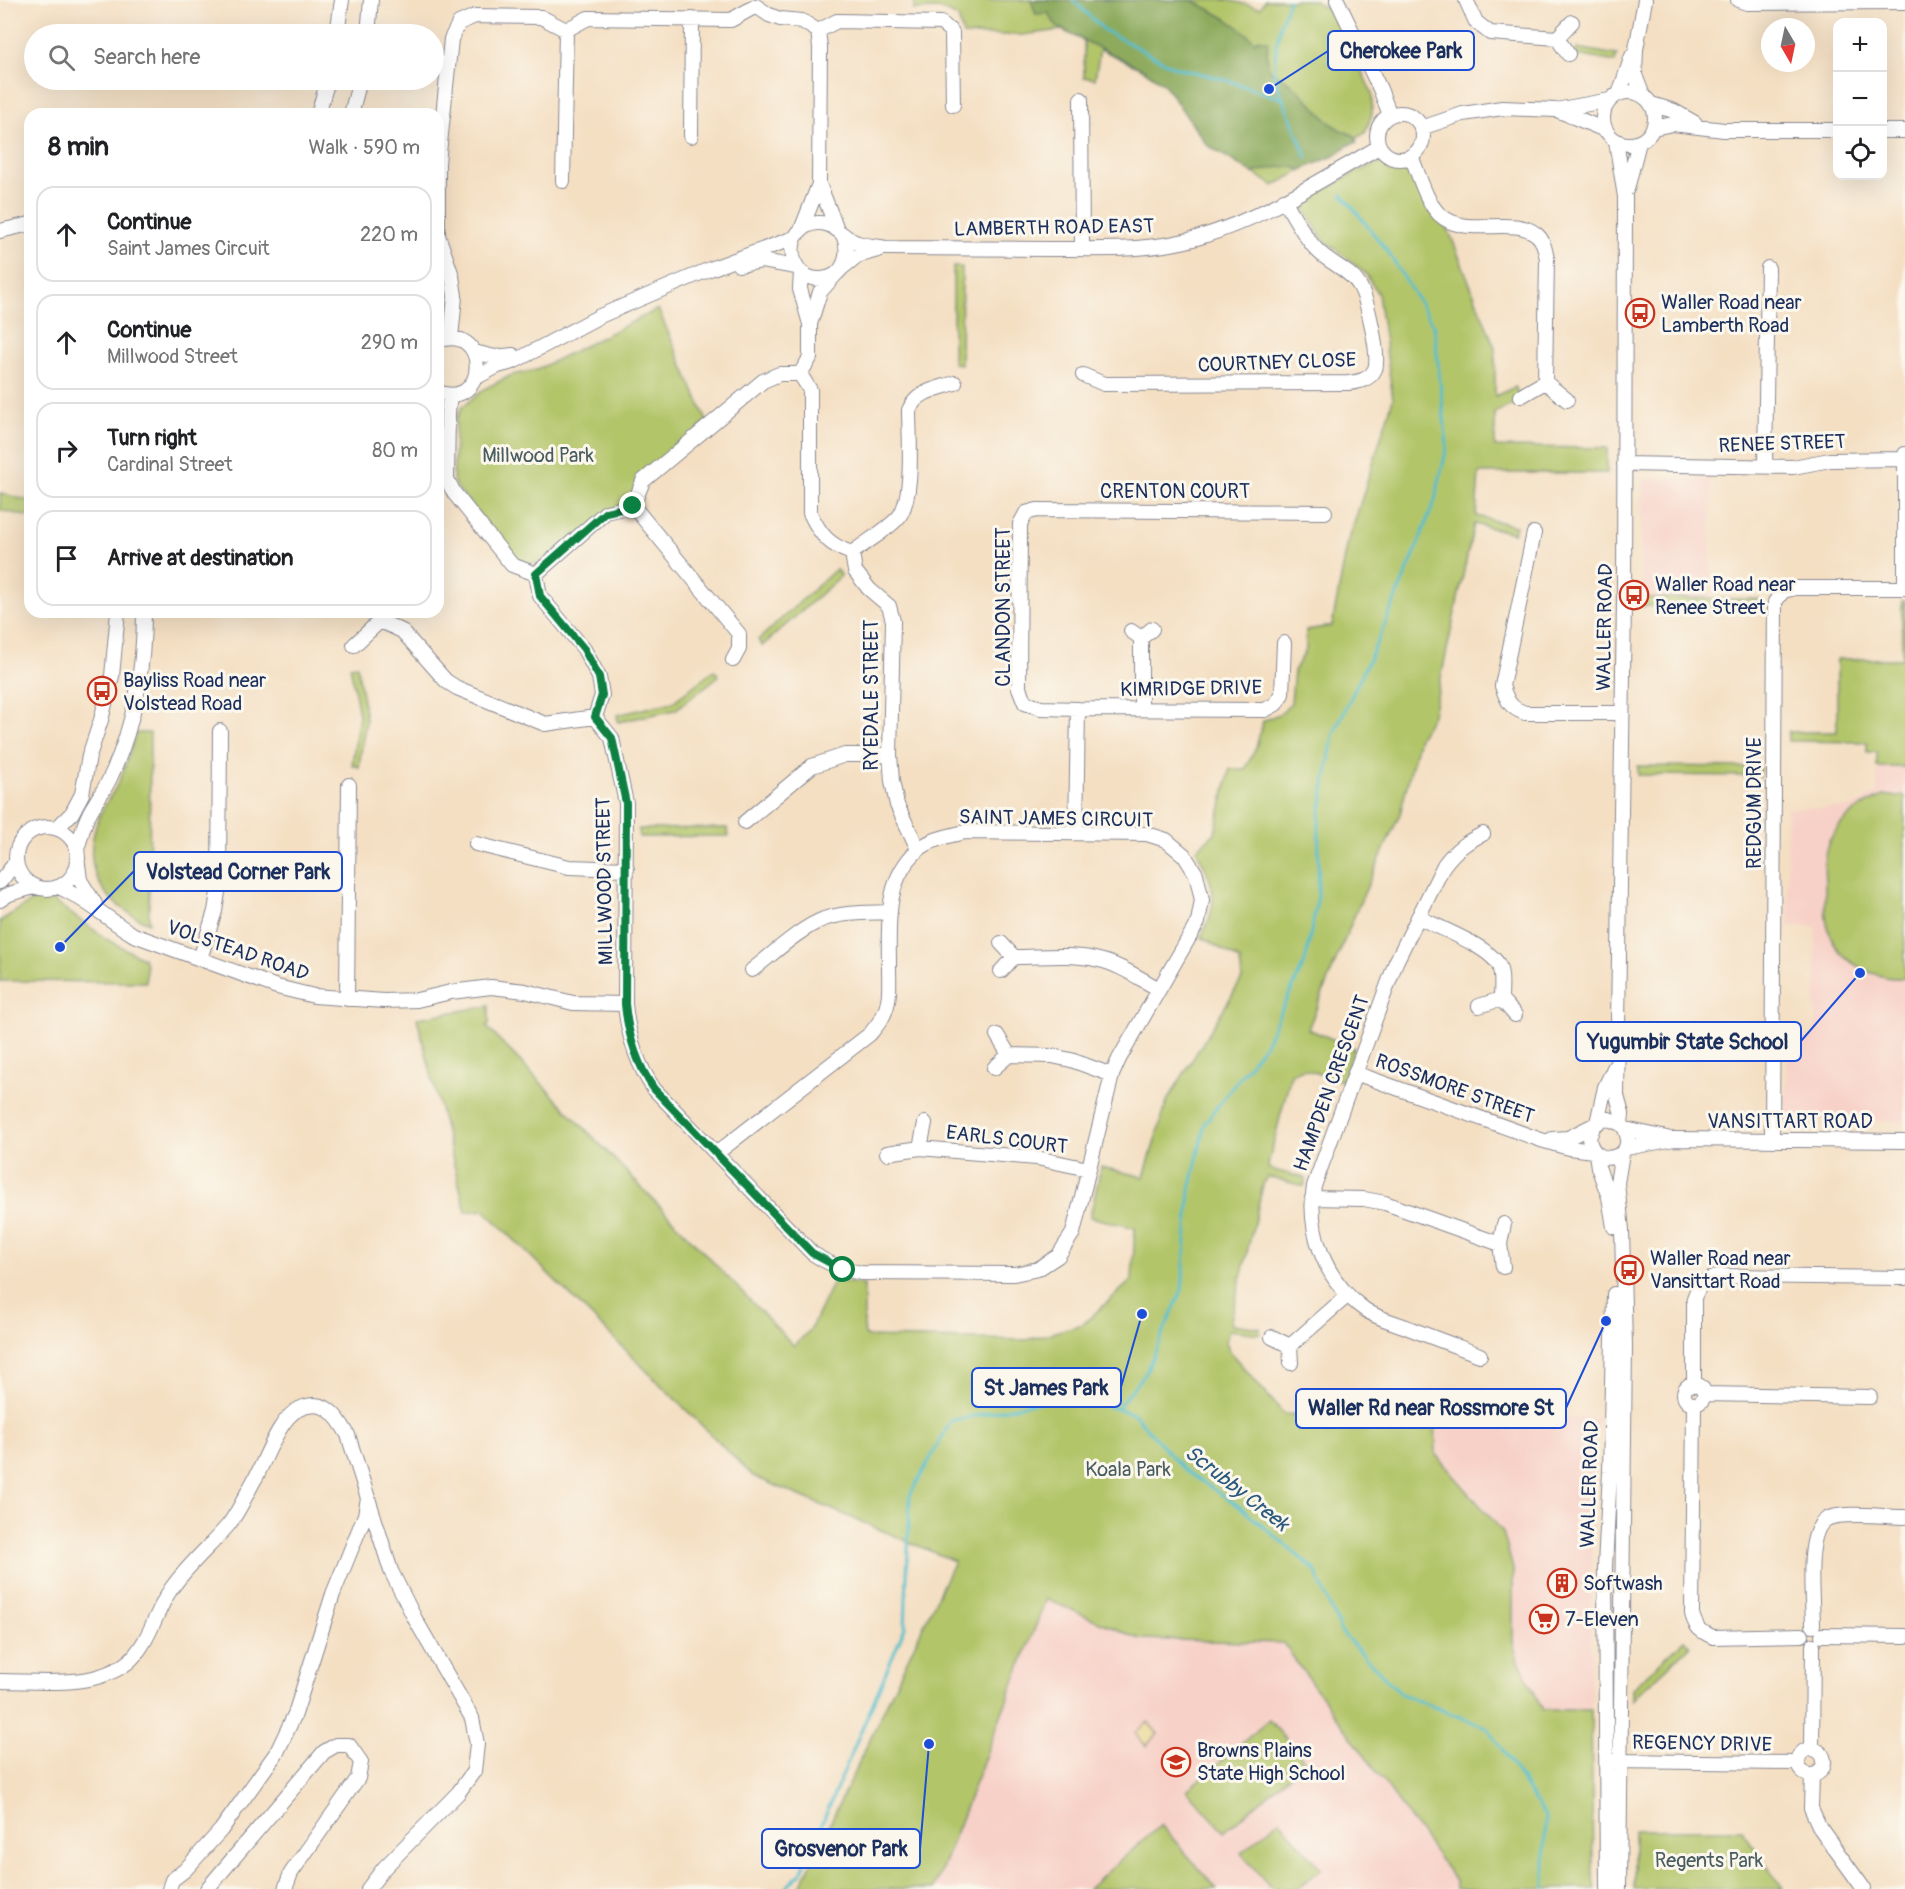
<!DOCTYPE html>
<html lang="en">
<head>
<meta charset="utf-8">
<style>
  body { margin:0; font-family:Pangolin,sans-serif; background:#f2f2f2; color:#202124 }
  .controls { position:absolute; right:18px; top:18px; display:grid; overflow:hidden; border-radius:12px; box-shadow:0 6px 24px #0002 }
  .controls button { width:54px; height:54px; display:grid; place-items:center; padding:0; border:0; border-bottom:2px solid #e0e0e0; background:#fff; color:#202124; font:30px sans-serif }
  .compass { position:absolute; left:1761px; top:18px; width:54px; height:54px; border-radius:50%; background:#fff; box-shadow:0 6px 24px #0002; rotate:171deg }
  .stop { position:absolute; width:18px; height:18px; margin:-14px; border:4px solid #0b8043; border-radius:50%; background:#fff }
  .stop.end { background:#0b8043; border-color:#fff; box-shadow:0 2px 6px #0008 }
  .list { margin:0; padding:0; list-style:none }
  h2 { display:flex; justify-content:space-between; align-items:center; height:78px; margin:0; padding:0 24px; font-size:26px }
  h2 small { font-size:20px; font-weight:400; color:#757577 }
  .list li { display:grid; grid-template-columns:39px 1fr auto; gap:18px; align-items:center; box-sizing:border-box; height:96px; margin:0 12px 12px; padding:0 12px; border:2px solid #e0e0e0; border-radius:18px }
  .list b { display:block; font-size:22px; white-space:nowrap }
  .list p { margin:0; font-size:20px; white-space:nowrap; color:#757577 }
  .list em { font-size:20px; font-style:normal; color:#757577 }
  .icon { flex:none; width:33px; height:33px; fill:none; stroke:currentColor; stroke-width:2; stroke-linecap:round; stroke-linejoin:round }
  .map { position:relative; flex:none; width:1905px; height:1889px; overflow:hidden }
  .search { position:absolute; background:#fff; box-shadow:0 6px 24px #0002; left:24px; top:24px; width:420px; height:66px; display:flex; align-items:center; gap:15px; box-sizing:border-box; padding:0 21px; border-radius:33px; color:#757577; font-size:22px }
  .panel { position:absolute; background:#fff; box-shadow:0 6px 24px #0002; left:24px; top:108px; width:420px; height:510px; border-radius:18px }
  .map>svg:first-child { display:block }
  .built { fill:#f7d1c7 }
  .green { fill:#b2c569; stroke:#667a64; stroke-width:1.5 }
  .forest { fill:#8daa5d; stroke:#546c5e; stroke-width:1.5 }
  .sand { fill:#eeda9e; stroke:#84847e; stroke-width:1.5 }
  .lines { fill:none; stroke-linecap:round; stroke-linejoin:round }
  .stream { stroke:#52becc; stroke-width:3 }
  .minor-casing { stroke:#888790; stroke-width:16 }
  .minor { stroke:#fff; stroke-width:14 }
  .route { stroke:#0b8043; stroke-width:8 }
  .labels { text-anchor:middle; stroke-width:6; stroke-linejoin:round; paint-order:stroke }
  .street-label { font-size:20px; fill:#1b2f5e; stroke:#fbf7ec }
  .poi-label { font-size:20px; fill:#1b2f5e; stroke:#fbf7ec; text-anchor:start }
  .park-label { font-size:20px; fill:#485c61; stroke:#fbf7ec }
  .water-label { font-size:21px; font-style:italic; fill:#2c5a7f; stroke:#fbf7ec }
  .leader { fill:none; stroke:#1d4ed8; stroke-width:2 }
  .callout-dot { fill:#1d4ed8; stroke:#fbf7ec; stroke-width:2 }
  .callout { fill:#fbf7ec; stroke:#1d4ed8; stroke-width:2 }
  .callout-label { font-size:21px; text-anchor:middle; font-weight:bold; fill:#1b2f5e }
</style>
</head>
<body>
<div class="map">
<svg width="1905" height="1889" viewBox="0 0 1905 1889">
  <rect width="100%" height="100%" fill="#fbf7ec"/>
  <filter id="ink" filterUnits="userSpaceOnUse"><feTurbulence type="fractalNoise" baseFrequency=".0167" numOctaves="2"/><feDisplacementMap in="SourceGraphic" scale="12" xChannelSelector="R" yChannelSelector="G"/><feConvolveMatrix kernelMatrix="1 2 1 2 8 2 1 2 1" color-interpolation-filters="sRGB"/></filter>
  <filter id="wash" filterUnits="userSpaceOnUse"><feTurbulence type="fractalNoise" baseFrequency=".008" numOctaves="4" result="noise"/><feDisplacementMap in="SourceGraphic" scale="24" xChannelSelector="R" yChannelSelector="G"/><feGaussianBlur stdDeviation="1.35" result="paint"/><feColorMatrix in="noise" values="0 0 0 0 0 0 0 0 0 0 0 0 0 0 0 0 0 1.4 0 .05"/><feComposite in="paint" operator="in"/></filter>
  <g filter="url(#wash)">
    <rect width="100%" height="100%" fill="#f4dfc3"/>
    <!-- built -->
    <path class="built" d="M1651 478 1711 479 1710 599 1641 598 1642 486 1645 481Z
      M1877 767H1905V1121H1794L1789 1118 1786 1113 1787 1043 1815 1036 1816 926H1788L1787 808H1851L1877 793Z
      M1435 1416 1598 1418 1591 1562V1710H1543L1517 1657 1513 1643V1569L1503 1532 1436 1455Z
      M1046 1599 1140 1639 1283 1643 1456 1882V1889H934Z"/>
    <!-- green -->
    <path class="green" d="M914 0H1228L1260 8 1265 0H1316L1317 3 1336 14 1372 94V114L1365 133 1274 186 1207 145 1164 84 1144 70 1100 49 1095 79 1084 77V41L1062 30 1022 35H963L958 17 940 9 914 10Z
      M1577 48 1617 55 1615 62 1576 55Z
      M1379 163 1399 167 1413 176 1426 206 1449 231 1495 348V396L1515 387 1522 400 1495 413V447L1607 448V473H1479L1476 516 1516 526 1514 533 1474 524 1433 715 1419 737 1400 814 1358 907 1308 1029 1354 1048 1342 1081 1303 1069 1291 1074 1268 1165 1269 1169 1306 1178 1304 1186 1268 1177 1264 1181 1231 1320 1232 1324 1260 1328V1334L1229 1330 1226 1342 1230 1352 1284 1414 1435 1416 1436 1455 1503 1532 1513 1569V1643L1517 1657 1543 1710H1591L1593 1878 1595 1889H1456V1882L1283 1643 1140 1639 1046 1599 934 1889H799L954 1561 753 1476 484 1210 466 1212 417 1018 489 1006V1025L486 1026 794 1346 810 1330 834 1280 864 1285V1333L867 1337 1027 1340 1083 1324 1132 1280 1135 1228 1090 1217 1101 1167 1144 1177 1167 1101 1242 979 1240 960 1201 937C1220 902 1215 884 1196 850L1215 833 1230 769H1245L1256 748 1263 721 1283 712 1291 703 1294 671 1306 650V630L1332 626 1347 546 1393 399 1378 294 1366 274 1322 238 1300 203 1356 172Z
      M953 267H962L961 364 953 363Z
      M658 309 707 421 629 501 540 562 533 564 516 560 457 488 453 480 456 419 462 407 486 388 512 375 536 370Z
      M0 493 30 501V517L0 510Z
      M836 569 841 576 762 646 758 640Z
      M1641 598 1761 599V607L1641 606Z
      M1902 601H1905V767H1877V752H1867V742L1788 741V732H1837V659H1902Z
      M357 665 366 719 359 767 352 765 359 715 350 666Z
      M714 670 719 676 675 710 618 722 617 715 673 702Z
      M136 733H150L149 923C101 903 79 868 99 817 104 804 113 794 119 781 126 765 131 749 136 733Z
      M1638 766 1760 767V776L1638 775Z
      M1884 796H1905V978C1876 980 1841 964 1830 934 1824 918 1825 900 1825 883 1824 869 1823 851 1831 838 1843 817 1862 804 1884 796Z
      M727 828 729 836 639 837V829Z
      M35 899 52 900 108 940 143 958 146 964V982L0 981V921Z
      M1684 1640 1690 1646 1632 1700V1689Z
      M1269 1720 1306 1762 1224 1832 1187 1790Z
      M1279 1820 1321 1869 1298 1889H1272L1241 1853Z
      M1161 1825 1217 1889H1088Z
      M1634 1830H1742L1783 1889H1634Z"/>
    <!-- forest -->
    <path class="forest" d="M1031 0H1192L1225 18 1245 32 1255 42 1258 39 1268 41 1267 58 1270 71C1277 75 1285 79 1291 84 1314 101 1325 128 1354 135L1357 142 1347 146 1336 155 1301 170C1289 163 1266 169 1252 173L1207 145 1164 84 1144 70 1057 27 1048 13 1036 14Z"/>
    <!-- sand -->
    <path class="sand" d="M1148 1722 1158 1734 1146 1746 1135 1733Z"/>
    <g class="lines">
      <!-- stream -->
      <path class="stream" d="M1073 0 1104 30 1174 67 1223 79 1283 99
        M1289 0 1281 23 1276 47 1274 77 1307 158
        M1117 1408 1146 1372 1182 1290 1190 1190 1205 1123 1265 1044 1305 962 1318 896 1319 821 1333 735 1376 645 1412 560 1435 500 1447 446 1434 326 1388 252 1342 194
        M784 1889 801 1873 905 1627 910 1495 951 1421 1070 1395 1134 1414 1183 1469 1239 1506 1315 1570 1341 1632 1401 1694 1488 1728 1545 1816V1889"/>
    </g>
  </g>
  <g filter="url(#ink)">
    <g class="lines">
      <!-- minor casing -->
      <g class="minor-casing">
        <path id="minor" d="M1337 0 1380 89 1390 115
          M1466 0 1476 22 1490 33 1557 38
          M1738 0 1747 3 1905 2
          M818 31 837 21 941 23 952 32 953 105
          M337 34 342 0
          M368 34 371 0
          M1568 54 1557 38 1572 22
          M1603 118a26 26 0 1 1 52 0a26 26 0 1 1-52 0Z
          M1619 94 1632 56
          M1643 96 1635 75 1636 49 1645 0
          M1081 99 1082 249
          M1651 104 1674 111 1695 123
          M1557 110 1605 130
          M1377 136a23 23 0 1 1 46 0a23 23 0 1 1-46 0Z
          M318 114 328 80
          M351 114 360 80
          M1421 128 1463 114 1502 108 1556 110 1610 100
          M1653 128 1673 124 1724 130H1838
          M1882 131H1905
          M691 136 692 19
          M1616 141 1625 197 1624 601 1617 1096 1622 1114 1621 1124
          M1411 156C1418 172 1426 202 1439 214 1465 239 1512 215 1536 234 1544 240 1545 250 1547 259L1545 382
          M563 181 566 30
          M819 184 837 229
          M1627 189 1639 142
          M0 231 30 224
          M843 235C851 253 845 278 821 279 785 280 782 225 818 223 835 222 843 239 858 243 867 246 877 246 886 248 941 248 996 249 1050 249 1100 249 1152 252 1200 237 1264 218 1322 179 1379 147
          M739 265 762 261 796 267
          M842 268 857 256 881 249
          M801 272 800 289 810 324V358L800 374 810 390V513C820 534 828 545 852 553L855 571 869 589 889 606 893 621 890 755 892 781 897 805 918 849
          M810 324 820 292 836 274
          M451 338 455 296 452 276 438 235V163L451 39 459 23 475 16 541 17 566 30 588 18 731 20 756 6 769 15 780 19 802 21 818 31 820 47 819 184 801 230
          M438 341C490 322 489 411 438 392
          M474 352 495 357 513 355
          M1083 375 1104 384 1348 383C1358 382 1370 380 1375 369 1380 356 1367 297 1359 285 1350 270 1329 263 1317 250 1304 237 1294 216 1284 200
          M475 378 498 366 513 362 600 316 710 269 794 238
          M450 395 448 412 447 479 454 493 512 565 536 574
          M1521 396 1545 382 1567 400
          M1624 464 1793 467 1830 460 1905 459
          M1765 466 1768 268
          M633 506 739 634V649L733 660
          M1534 533 1502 686C1507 701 1510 708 1525 713H1622
          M852 553C866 542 884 532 897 519 915 501 909 437 909 410 917 391 937 389 955 383
          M536 574 540 596 584 649 599 677 602 695 595 717 612 738 626 803 625 1004C628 1035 636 1063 654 1089L812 1253C828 1264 842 1270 861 1273L1014 1274 1038 1269 1058 1256 1073 1233 1112 1075 1119 1059 1198 922 1202 900 1196 874 1184 855 1166 840 1147 834 965 832C949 836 930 839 918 850 884 880 889 925 889 966 889 983 891 1001 883 1016 880 1022 874 1029 870 1034L717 1153
          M536 574 606 512 633 506 643 481 763 381 779 374H800
          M1905 588V454
          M378 612 380 621 402 631 446 681 457 688 545 724 595 717
          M1131 631 1141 638 1152 629
          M354 645 380 621
          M1078 709 1265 710 1276 704 1282 694 1284 643
          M1141 709V638
          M745 822 812 766 845 755H890
          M16 858a31 31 0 1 1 62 0a31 31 0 1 1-62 0Z
          M57 828 72 813 82 794 89 756 101 720 112 676 118 612
          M1076 833 1078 709 1041 708 1025 703 1019 688 1020 524 1026 513 1037 510 1325 512
          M476 844 569 867 627 869
          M77 849C81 838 83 825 89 814 95 802 104 791 110 778 135 725 144 670 144 612
          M78 864 80 880 95 904
          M0 882 16 862
          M59 887C88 900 107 919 134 935L277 987 314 996 384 1001 417 1000 451 992 491 987 525 991 573 1003 625 1004
          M0 900 9 894 34 887
          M1418 917C1437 927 1491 947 1499 966 1503 976 1501 988 1501 999
          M1014 957C1041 957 1072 953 1099 960 1121 965 1140 979 1159 989
          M200 959 215 911 219 886 220 731
          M752 970C773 954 800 928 824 919 845 912 868 913 889 912
          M1001 971 1014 957 1001 943
          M347 999 349 785
          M1479 1006 1501 999 1515 1015
          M1009 1055 1052 1056 1071 1060 1112 1075
          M994 1068 1009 1055 997 1035
          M1355 1073 1541 1140 1569 1148 1593 1151
          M1597 1123 1605 1087 1615 1066
          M1625 1129 1667 1138
          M1552 1139 1568 1138 1594 1125
          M1772 1140 1775 602 1783 591 1796 588H1905
          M920 1148 1037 1158 1088 1169
          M1626 1148 1674 1139 1905 1141
          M887 1153 920 1148 925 1123
          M1596 1154 1598 1167 1609 1197 1614 1227
          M1312 1198 1364 1199 1385 1203 1500 1244
          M1503 1267 1500 1244 1504 1224
          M1272 1337 1290 1346 1291 1363
          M1290 1346 1348 1295
          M1480 1355C1456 1346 1431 1337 1406 1327 1393 1322 1376 1318 1364 1309 1325 1281 1307 1232 1314 1186L1396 962 1444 865C1455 850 1466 842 1483 834
          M1684 1394a10 10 0 1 1 20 0a10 10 0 1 1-20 0Z
          M1694 1385V1298C1699 1284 1705 1279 1720 1276L1905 1278
          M1704 1394 1870 1397
          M1694 1404 1692 1614C1696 1628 1700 1631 1713 1637L1802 1635
          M1813 1625C1813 1602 1804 1531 1827 1519 1841 1511 1887 1517 1905 1517
          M1822 1635 1905 1636
          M0 1681C40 1681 94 1689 128 1662 148 1645 155 1614 169 1592 185 1567 210 1547 229 1524 240 1510 247 1492 256 1477 266 1458 280 1417 299 1409 324 1397 337 1415 348 1435L391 1571 415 1619 472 1718 477 1744 474 1771 458 1793 384 1868 368 1889
          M1812 1748 1813 1645
          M1798 1762a13 13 0 1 1 26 0a13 13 0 1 1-26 0Z
          M1611 1761 1798 1763
          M1812 1775 1811 1808 1820 1828 1864 1889
          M169 1889 172 1880 185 1870 221 1830 277 1752 295 1714 333 1594 365 1515 368 1498
          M207 1889 324 1752 336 1745H349L361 1762 358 1778 291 1873 285 1889
          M1607 1889 1605 1566 1610 1472 1614 1294
          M1619 1889 1625 1345 1622 1230 1617 1183 1622 1153 1626 1148 1628 1138 1625 1129 1621 1124 1609 1119 1603 1120 1594 1125 1589 1138C1591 1156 1607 1163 1622 1153"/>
      </g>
      <!-- minor -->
      <use href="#minor" class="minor"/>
    </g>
  </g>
  <g class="lines" filter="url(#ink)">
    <!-- route -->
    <path class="route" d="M633 506 606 512 536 574 540 596 584 649 599 677 602 695 595 717 612 738 626 803 625 1004C628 1035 636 1063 654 1089L812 1253 843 1270"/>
  </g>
  <!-- icons -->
  <defs>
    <g id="bus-ring" transform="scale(1.5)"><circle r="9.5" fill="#fbf7ec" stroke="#c8321e" stroke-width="1.5"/><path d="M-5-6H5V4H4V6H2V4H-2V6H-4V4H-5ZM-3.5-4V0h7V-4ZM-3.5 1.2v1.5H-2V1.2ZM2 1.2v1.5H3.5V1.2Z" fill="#c8321e"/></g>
    <g id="building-ring" transform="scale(1.5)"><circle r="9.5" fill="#fbf7ec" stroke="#c8321e" stroke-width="1.5"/><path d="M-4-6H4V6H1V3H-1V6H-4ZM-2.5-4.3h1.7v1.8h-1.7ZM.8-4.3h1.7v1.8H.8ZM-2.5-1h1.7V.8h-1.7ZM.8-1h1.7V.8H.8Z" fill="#c8321e"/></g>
    <g id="supermarket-ring" transform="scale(1.5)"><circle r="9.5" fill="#fbf7ec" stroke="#c8321e" stroke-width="1.5"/><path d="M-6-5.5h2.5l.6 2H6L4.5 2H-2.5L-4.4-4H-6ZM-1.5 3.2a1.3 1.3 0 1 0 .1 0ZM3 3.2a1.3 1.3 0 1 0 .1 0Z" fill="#c8321e"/></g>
    <g id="school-ring" transform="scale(1.5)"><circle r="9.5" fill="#fbf7ec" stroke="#c8321e" stroke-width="1.5"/><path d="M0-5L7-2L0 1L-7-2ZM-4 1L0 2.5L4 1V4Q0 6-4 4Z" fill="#c8321e"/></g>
  </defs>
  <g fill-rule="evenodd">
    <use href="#bus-ring" x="1640" y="313"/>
    <use href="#bus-ring" x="1634" y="595"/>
    <use href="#bus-ring" x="102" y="691"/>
    <use href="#bus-ring" x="1629" y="1270"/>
    <use href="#building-ring" x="1562" y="1583"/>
    <use href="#supermarket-ring" x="1544" y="1619"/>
    <use href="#school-ring" x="1176" y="1762"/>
  </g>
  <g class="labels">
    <!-- street labels -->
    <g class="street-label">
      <text transform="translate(1054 227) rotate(-1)" y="7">LAMBERTH ROAD EAST</text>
      <text transform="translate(1277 362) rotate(-2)" y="7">COURTNEY CLOSE</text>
      <text transform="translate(1782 443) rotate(-2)" y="7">RENEE STREET</text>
      <text x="1175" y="498">CRENTON COURT</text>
      <text transform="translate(1003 607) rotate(-90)" y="7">CLANDON STREET</text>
      <text transform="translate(1604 627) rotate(-89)" y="7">WALLER ROAD</text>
      <text transform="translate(1191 688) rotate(-1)" y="7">KIMRIDGE DRIVE</text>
      <text transform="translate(871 695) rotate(-90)" y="7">RYEDALE STREET</text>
      <text transform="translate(1754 803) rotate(-90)" y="7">REDGUM DRIVE</text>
      <text transform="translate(1056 818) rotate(1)" y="7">SAINT JAMES CIRCUIT</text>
      <text transform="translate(604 881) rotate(-91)" y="7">MILLWOOD STREET</text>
      <text transform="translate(238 950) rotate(19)" y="7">VOLSTEAD ROAD</text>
      <text transform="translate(1331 1083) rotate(-70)" y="7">HAMPDEN CRESCENT</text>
      <text transform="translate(1455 1088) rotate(20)" y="7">ROSSMORE STREET</text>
      <text x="1790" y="1128">VANSITTART ROAD</text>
      <text transform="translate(1007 1139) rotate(7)" y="7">EARLS COURT</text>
      <text transform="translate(1589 1484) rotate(-88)" y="7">WALLER ROAD</text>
      <text transform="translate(1702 1743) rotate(1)" y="7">REGENCY DRIVE</text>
    </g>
    <!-- poi labels -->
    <g class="poi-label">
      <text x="1661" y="309">Waller Road near<tspan x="1661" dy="23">Lamberth Road</tspan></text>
      <text x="1655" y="591">Waller Road near<tspan x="1655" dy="23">Renee Street</tspan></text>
      <text x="123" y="687">Bayliss Road near<tspan x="123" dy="23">Volstead Road</tspan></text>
      <text x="1650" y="1265">Waller Road near<tspan x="1650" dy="23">Vansittart Road</tspan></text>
      <text x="1583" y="1590">Softwash</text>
      <text x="1565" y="1626">7-Eleven</text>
      <text x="1197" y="1757">Browns Plains<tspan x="1197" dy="23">State High School</tspan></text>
    </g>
    <!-- park labels -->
    <g class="park-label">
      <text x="538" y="462">Millwood Park</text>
      <text x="1128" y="1476">Koala Park</text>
      <text x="1709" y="1867">Regents Park</text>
    </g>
    <!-- water labels -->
    <g class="water-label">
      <text transform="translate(1237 1488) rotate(38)" y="7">Scrubby Creek</text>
    </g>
  </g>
  <!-- callouts -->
  <path class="leader" d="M1269 89L1328 51M60 947L134 871M1860 973L1801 1041M1142 1314L1121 1387M1606 1321L1566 1408M929 1744L920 1849"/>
  <g class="callout-dot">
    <circle cx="1269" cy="89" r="6"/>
    <circle cx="60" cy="947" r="6"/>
    <circle cx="1860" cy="973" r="6"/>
    <circle cx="1142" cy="1314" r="6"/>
    <circle cx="1606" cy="1321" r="6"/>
    <circle cx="929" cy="1744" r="6"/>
  </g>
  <g class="callout">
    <rect x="1328" y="31" width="146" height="39" rx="6"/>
    <rect x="134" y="852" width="208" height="39" rx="6"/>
    <rect x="1576" y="1022" width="225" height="39" rx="6"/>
    <rect x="972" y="1368" width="149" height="39" rx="6"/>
    <rect x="1296" y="1389" width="270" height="39" rx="6"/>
    <rect x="762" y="1829" width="158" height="39" rx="6"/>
  </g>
  <g class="callout-label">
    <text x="1401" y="58">Cherokee Park</text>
    <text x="238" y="879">Volstead Corner Park</text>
    <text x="1688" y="1049">Yugumbir State School</text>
    <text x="1046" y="1395">St James Park</text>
    <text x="1431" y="1415">Waller Rd near Rossmore St</text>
    <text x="841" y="1856">Grosvenor Park</text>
  </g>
</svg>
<div class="controls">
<button>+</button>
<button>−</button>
<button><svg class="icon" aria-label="locate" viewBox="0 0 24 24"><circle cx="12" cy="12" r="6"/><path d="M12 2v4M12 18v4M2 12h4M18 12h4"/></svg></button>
</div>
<svg class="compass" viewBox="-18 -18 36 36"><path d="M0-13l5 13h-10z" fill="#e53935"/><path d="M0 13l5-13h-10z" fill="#757577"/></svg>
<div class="stop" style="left:843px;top:1270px"></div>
<div class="stop end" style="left:633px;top:506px"></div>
<div class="search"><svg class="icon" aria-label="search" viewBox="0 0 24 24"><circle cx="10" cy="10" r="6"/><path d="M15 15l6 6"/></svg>Search here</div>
<section class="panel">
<h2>8 min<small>Walk · 590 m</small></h2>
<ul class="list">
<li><svg class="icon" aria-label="ahead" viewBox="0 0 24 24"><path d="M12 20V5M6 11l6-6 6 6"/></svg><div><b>Continue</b><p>Saint James Circuit</p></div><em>220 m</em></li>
<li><svg class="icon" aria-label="ahead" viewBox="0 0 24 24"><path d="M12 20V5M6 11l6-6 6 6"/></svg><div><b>Continue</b><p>Millwood Street</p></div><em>290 m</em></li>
<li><svg class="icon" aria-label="right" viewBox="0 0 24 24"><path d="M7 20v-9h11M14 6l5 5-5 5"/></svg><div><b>Turn right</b><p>Cardinal Street</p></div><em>80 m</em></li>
<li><svg class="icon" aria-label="arrive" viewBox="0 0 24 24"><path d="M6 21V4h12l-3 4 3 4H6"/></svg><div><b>Arrive at destination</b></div></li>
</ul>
</section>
</div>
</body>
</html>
